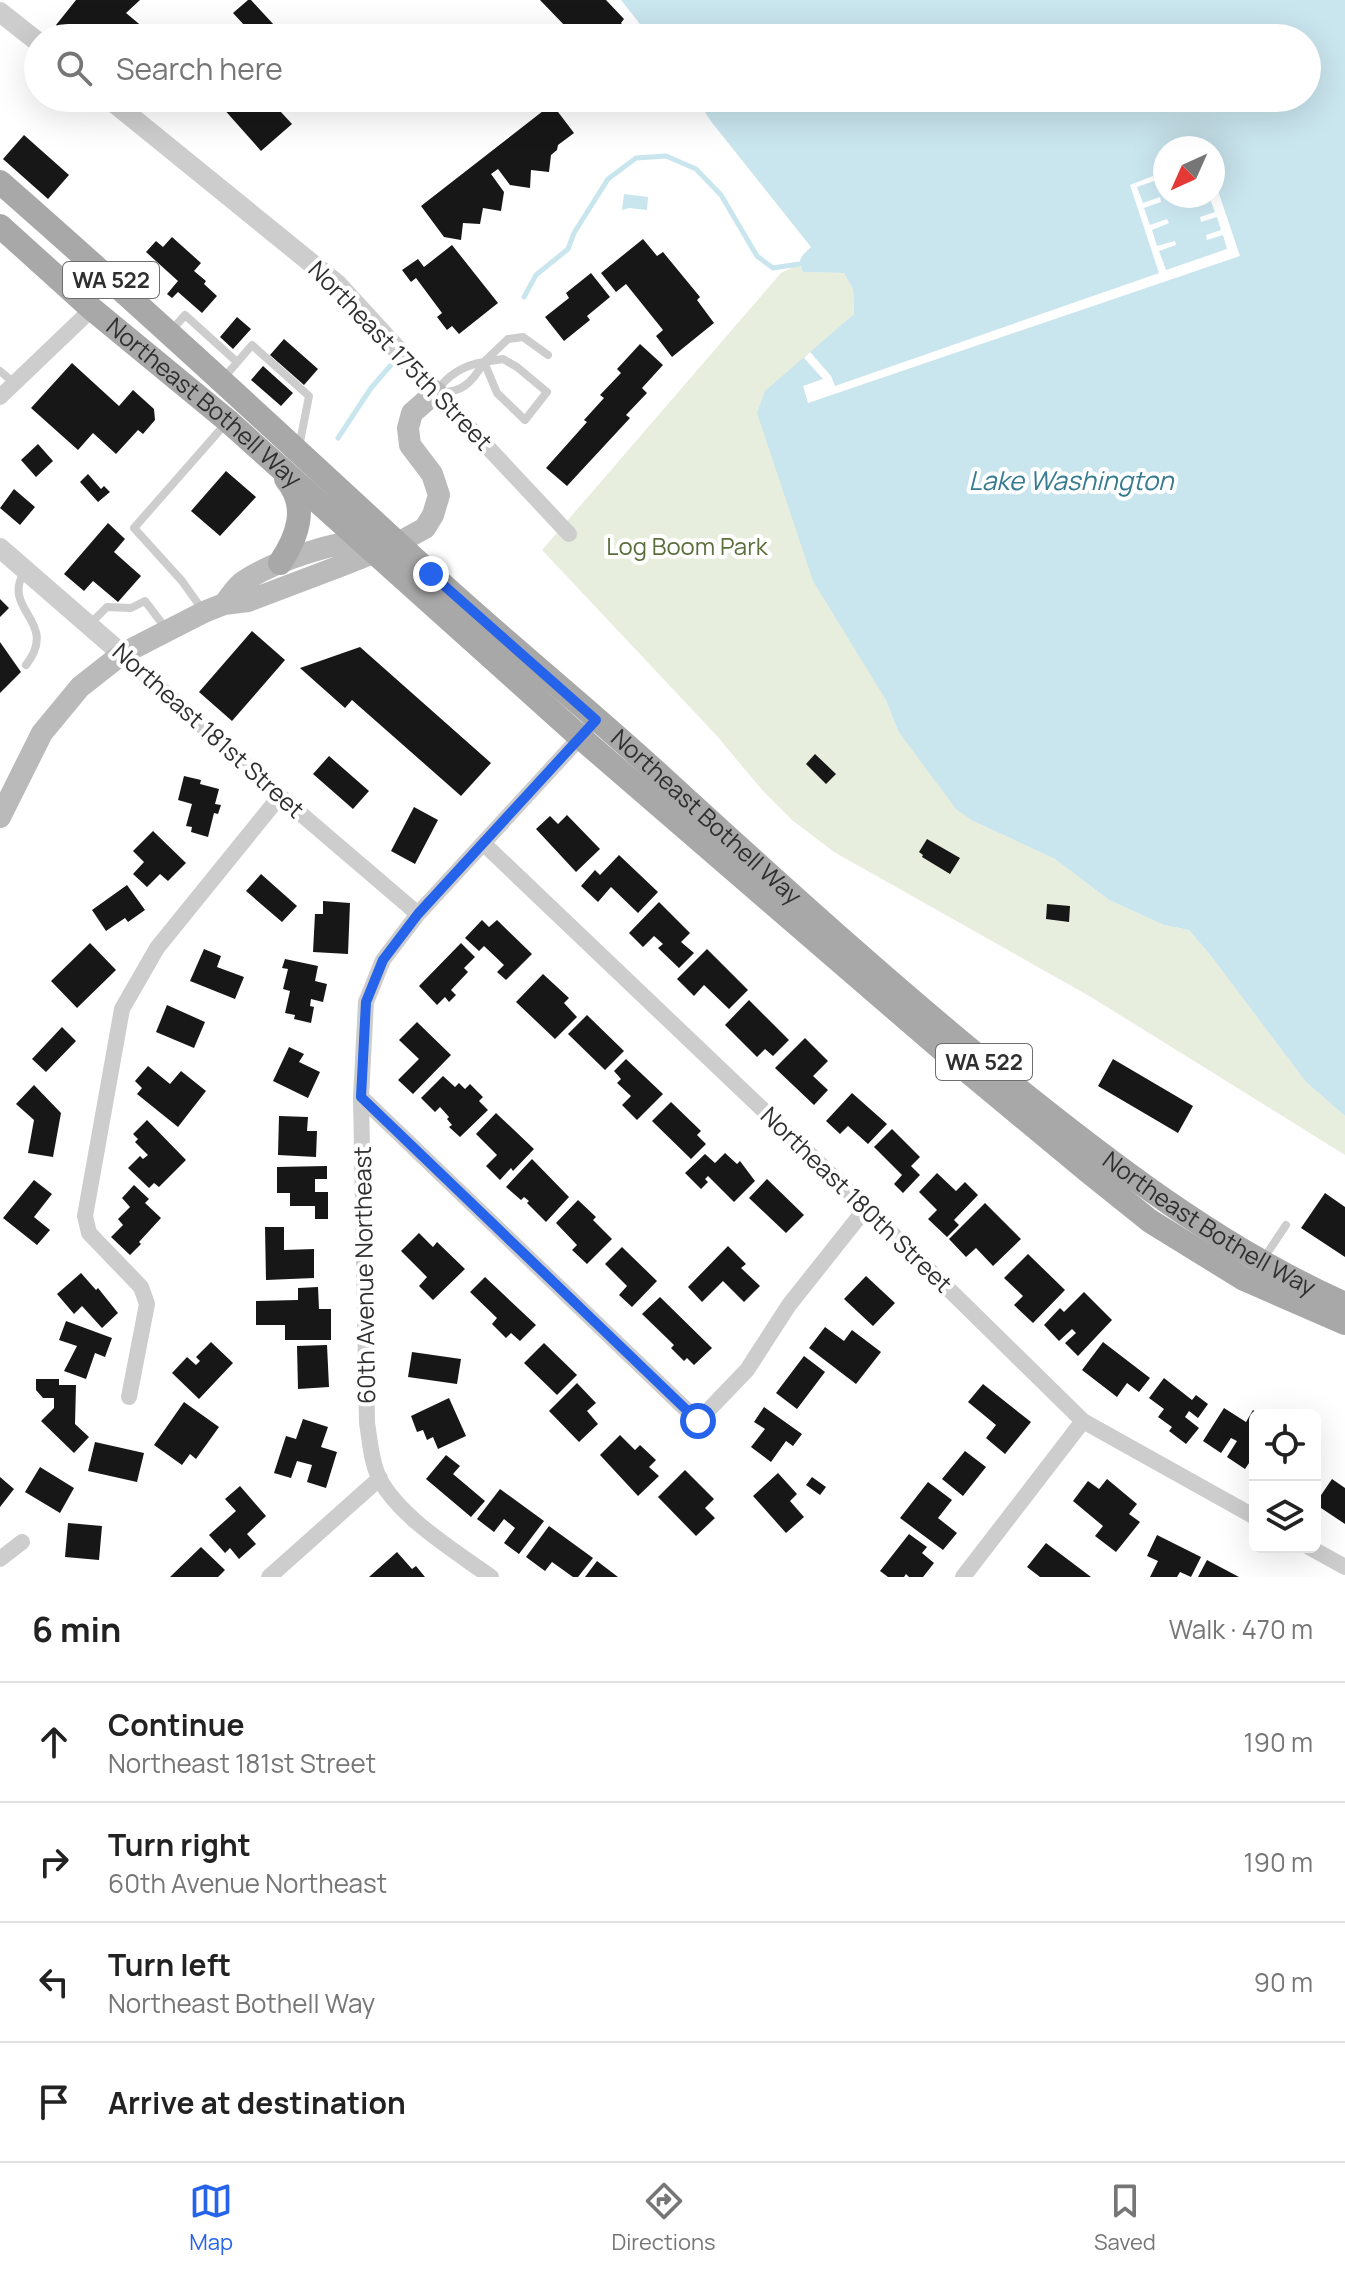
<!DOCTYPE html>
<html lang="en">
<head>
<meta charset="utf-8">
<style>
  body { margin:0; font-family:Manrope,sans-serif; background:#f6f6f6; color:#222 }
  .controls { position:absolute; right:24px; bottom:24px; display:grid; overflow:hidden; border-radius:12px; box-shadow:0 8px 32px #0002 }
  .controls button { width:72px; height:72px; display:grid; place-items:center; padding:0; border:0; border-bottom:2px solid #e0e0e0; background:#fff; color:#222; font:40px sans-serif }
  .compass { position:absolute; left:1153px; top:136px; width:72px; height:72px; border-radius:50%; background:#fff; box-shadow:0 8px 32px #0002; rotate:225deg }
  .stop { position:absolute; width:24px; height:24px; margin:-18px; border:6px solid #2563eb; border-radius:50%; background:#fff }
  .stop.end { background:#2563eb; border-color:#fff; box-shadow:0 2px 8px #0008 }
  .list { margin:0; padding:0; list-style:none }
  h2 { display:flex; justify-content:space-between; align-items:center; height:104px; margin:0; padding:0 32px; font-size:34px }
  h2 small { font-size:26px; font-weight:400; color:#767676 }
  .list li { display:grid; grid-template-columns:52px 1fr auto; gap:24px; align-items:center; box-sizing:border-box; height:120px; padding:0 32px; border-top:2px solid #e0e0e0 }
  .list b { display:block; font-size:30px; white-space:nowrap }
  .list p { margin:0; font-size:26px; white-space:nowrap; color:#767676 }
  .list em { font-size:26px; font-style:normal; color:#767676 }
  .icon { flex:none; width:44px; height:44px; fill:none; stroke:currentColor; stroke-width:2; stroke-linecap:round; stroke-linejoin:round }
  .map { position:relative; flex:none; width:1345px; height:1577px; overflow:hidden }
  .search { position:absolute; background:#fff; box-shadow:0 8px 32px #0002; left:24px; right:24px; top:24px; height:88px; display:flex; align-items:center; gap:20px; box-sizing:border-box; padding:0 28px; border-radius:44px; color:#767676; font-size:30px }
  .sheet { height:584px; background:#fff }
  nav { display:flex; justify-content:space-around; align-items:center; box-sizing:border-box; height:112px; border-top:2px solid #e0e0e0; background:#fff; font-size:22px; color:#767676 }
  nav a { display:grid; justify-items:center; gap:4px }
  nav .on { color:#2563eb }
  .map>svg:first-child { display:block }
  .green { fill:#e8eedd }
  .water { fill:#c9e5ee; fill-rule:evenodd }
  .pier { fill:#fff }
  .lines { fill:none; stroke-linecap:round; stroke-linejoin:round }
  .stream { stroke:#c9e5ee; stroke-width:5 }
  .building { fill:#171717 }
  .service { stroke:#cdcdcd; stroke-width:8 }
  .minor { stroke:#cdcdcd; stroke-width:16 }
  .tertiary { stroke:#cdcdcd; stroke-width:20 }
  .secondary { stroke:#bababa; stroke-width:22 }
  .primary { stroke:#a8a8a8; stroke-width:24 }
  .route { stroke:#2563eb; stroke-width:10 }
  .labels { text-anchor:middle; stroke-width:8; stroke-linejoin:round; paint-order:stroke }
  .shield { fill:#fff; stroke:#6e6e6e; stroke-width:2 }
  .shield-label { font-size:22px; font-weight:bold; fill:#303030 }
  .street-label { font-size:24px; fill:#303030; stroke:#fff }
  .park-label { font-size:24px; fill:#5b6e3b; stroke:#fff }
  .water-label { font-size:26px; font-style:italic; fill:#377b90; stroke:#fff }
</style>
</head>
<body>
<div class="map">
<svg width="1345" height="1577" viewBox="0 0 1345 1577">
  <rect width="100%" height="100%" fill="#fff"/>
  <!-- green -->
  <path class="green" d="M799 264 803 272 844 273 853 289 854 314 803 359 886 700 898 731 973 821 1055 859 1109 900 1164 925 1189 930 1211 956 1306 1082 1345 1116V1155L1091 997 834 852 792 820 763 791 717 736 542 550 781 273Z"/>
  <!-- water -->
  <path class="water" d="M621 0H1345V1116L1306 1082 1211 956 1189 930 1164 925 1109 900 1055 859 973 821 956 809 898 731 886 700 813 581 757 413 765 391 854 314 853 289 844 273 803 272C796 259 802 256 811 247L710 120 696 98H1307V38H651ZM1165 148H1213V196H1165Z
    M624 194 648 197 647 210 629 208 622 210Z"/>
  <!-- pier -->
  <path class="pier" d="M1153 176 1154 181 1137 187 1143 203 1160 197 1161 202 1144 208 1150 225 1167 219 1169 223 1152 230 1157 246 1175 241 1176 245 1159 251 1166 270 1227 249 1223 235 1207 240 1206 235 1221 230 1217 217 1201 222 1200 217 1215 212 1210 199 1195 204 1194 199 1213 196V176L1240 256 808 403 803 386 823 379 804 358 810 352 831 376 835 386 1159 273 1130 185Z"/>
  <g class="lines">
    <!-- stream -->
    <path class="stream" d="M524 297 536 275 568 249 574 233 608 179 636 158 666 156 696 169 721 195 757 256 773 268 799 264
      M338 438 371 388 391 365"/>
  </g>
  <!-- building -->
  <path class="building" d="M76 0H140L126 13 156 38H71L56 25Z
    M248 0H251L286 38H256L233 13Z
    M540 0H606L624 19 621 23 630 33 625 38H587L578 29 576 31 570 25 567 28Z
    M214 98H268L292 124 261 151Z
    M552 104 574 133 558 145 557 150 551 155 549 172 531 170 530 188 510 185 498 169 491 174 504 192 501 211 483 208 480 224 463 223 461 240 444 237 421 206Z
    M24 135 69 175 48 199 3 159Z
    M172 237 201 263 194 271 206 281 204 284 217 296 202 313 178 292 172 298 167 294 178 281 146 252 156 241 163 247Z
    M643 239 657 256 663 252 700 297 697 300 714 323 672 357 656 336 663 330 626 284 616 292 601 273Z
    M452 245 498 303 459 334 452 326 447 330 437 317 442 313 416 278 411 282 402 270 418 259 424 267Z
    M591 273 610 297 587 316 590 320 564 341 545 317 569 298 566 293Z
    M237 317 251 329 233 349 220 337Z
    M284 339 318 369 304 385 270 355Z
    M640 344 663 365 642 388 647 393 626 415 630 418 567 486 546 468 587 422 584 420 604 398 600 395 621 373 617 369Z
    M72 363 119 406 133 390 154 409 155 420 143 434 138 430 116 454 93 433 78 450 31 408Z
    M263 366 293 393 281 406 251 380Z
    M38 444 53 461 36 477 21 460Z
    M226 471 256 497 220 536 191 511Z
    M88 474 101 489 104 486 110 492 98 502 80 482Z
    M14 489 35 507 20 525 0 508Z
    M108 523 125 539 114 552 141 576 118 602 93 581 84 591 64 574Z
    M0 599 9 608 0 617Z
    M252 631 285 660 232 721 199 692Z
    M0 642 21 672 0 693Z
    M360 647 491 763 461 796 352 700 345 708 300 668Z
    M815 754 836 774 826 784 806 764Z
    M329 756 369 791 353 809 313 774Z
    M184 776 201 780 200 784 219 789 215 804 221 805 218 814 214 813 208 837 191 832 192 827 186 826 192 804 178 800Z
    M414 807 438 820 415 864 391 851Z
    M567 815 600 849 576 872 536 829 550 816 558 824Z
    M153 831 186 863 168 881 160 874 147 887 133 874 144 862 133 851Z
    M927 839 960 858 950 874 922 857 923 855 919 852Z
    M619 855 658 892 638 913 611 887 598 902 581 886 595 870 600 875Z
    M261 874 297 906 282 922 246 891Z
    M127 885 145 910 128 922 125 918 106 931 92 910Z
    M323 901 350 903 348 954 313 952 315 914H323Z
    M659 902 690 933 681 942 694 953 679 968 658 948 663 944 654 936 643 947 629 933Z
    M1047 904 1070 906 1069 922 1046 919Z
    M482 920 489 927 497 920 532 954 506 980 497 972 504 965 484 946 479 951 465 938Z
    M90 943 116 970 77 1008 51 981Z
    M461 943 475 957 464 968 468 972 451 990 456 995 449 1002 445 997 437 1005 419 986Z
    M204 949 221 956 217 967 244 977 235 999 190 981Z
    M707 949 748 990 729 1009 704 985 694 996 677 979Z
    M285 959 318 966 315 981 327 984 323 1002 311 999 310 1006 314 1007 311 1023 294 1019 295 1015 285 1013 290 991 283 989 288 969 282 968Z
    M543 974 569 998 564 1003 577 1017 555 1039 516 1002Z
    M749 1000 789 1040 773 1056 765 1049 757 1057 725 1025Z
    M167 1005 205 1022 194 1048 156 1032Z
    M587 1015 624 1051 605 1070 568 1034Z
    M417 1022 451 1055 413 1094 398 1080 419 1059 399 1040Z
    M62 1027 76 1041 46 1072 32 1059Z
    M805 1038 828 1061 813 1076 828 1090 814 1105 775 1068Z
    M289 1047 304 1054 299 1062 320 1072 308 1098 273 1081Z
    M626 1059 663 1094 637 1120 622 1105 631 1096 617 1083 621 1079 614 1071Z
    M1113 1059 1193 1106 1178 1133 1098 1086Z
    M148 1066 170 1084 181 1071 206 1091 178 1127 137 1094 142 1088 135 1081Z
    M443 1076 455 1087 459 1083 465 1089 470 1084 483 1097 479 1101 488 1110 460 1137 449 1127 452 1125 447 1119 449 1117 440 1107 435 1112 421 1098Z
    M34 1085 61 1113 53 1157 28 1153 34 1120 16 1104Z
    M852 1093 887 1124 868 1144 848 1126 840 1134 826 1121Z
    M671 1102 701 1131 697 1135 706 1144 691 1159 652 1121Z
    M496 1113 534 1149 513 1171 511 1168 500 1180 486 1166 497 1155 476 1134Z
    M279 1116 308 1117 307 1131H317L316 1157 278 1155Z
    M147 1120 186 1160 159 1187 154 1183 149 1188 128 1168 140 1156 143 1159 148 1155 135 1142 138 1139 133 1134Z
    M892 1129 920 1157 911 1166 920 1175 903 1193 894 1184 902 1175 874 1147Z
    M725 1153 737 1164 740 1161 755 1181 734 1202 708 1176 705 1179 708 1182 701 1189 685 1173 705 1154 715 1163Z
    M532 1159 569 1197 546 1222 527 1203 529 1201 524 1197 521 1200 506 1187Z
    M327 1166V1179H315V1192H328V1219H315V1206H290V1193H277V1167Z
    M937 1173 956 1191 965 1182 978 1195 954 1220 959 1225 947 1237 928 1219 937 1210 919 1192Z
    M767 1179 804 1215 786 1233 749 1198Z
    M34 1180 52 1194 34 1217 50 1230 37 1245 3 1218Z
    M134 1185 149 1199 145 1203 161 1218 139 1242 141 1244 130 1255 111 1237 123 1225 118 1219 130 1207 122 1198Z
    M1325 1193 1345 1207V1257L1301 1228Z
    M578 1200 596 1217 593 1220 612 1239 587 1264 572 1250 577 1245 556 1223Z
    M985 1203 1021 1239 993 1266 976 1248 966 1257 949 1239Z
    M265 1227H284V1250L314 1249V1278L266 1280Z
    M419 1233 433 1247 437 1242 465 1269 433 1300 419 1286 427 1277 401 1251Z
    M728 1246 746 1264 741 1268 760 1286 744 1302 723 1281 702 1302 688 1287Z
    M622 1247 657 1281 632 1307 619 1295 627 1286 605 1264Z
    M1028 1254 1065 1290 1033 1323 1014 1305 1023 1296 1004 1278Z
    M81 1273 96 1290 98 1288 118 1313 102 1328 82 1306 74 1314 57 1294Z
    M866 1276 895 1303 873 1326 844 1299Z
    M485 1277 536 1325 520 1341 511 1333 506 1338 492 1324 497 1318 470 1292Z
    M318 1287 319 1309H331V1340H285V1325H256V1301L298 1300V1288Z
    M1084 1292 1112 1320 1078 1356 1065 1343 1076 1333 1072 1329 1059 1341 1044 1325 1060 1308 1064 1312Z
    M660 1297 712 1348 694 1365 687 1358 684 1361 671 1348 674 1345 642 1314Z
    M66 1321 112 1338 105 1357 95 1353 86 1379 64 1371 77 1346 59 1340Z
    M825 1327 844 1341 852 1330 881 1352 856 1384 809 1348Z
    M211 1342 233 1363 199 1399 172 1373 187 1357 196 1365 200 1361 196 1357Z
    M1103 1342 1150 1378 1139 1392 1127 1383 1117 1397 1082 1370Z
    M544 1343 577 1375 557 1395 524 1363Z
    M327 1345 329 1387 298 1389 297 1346Z
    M412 1352 461 1359 457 1384 408 1377Z
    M804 1356 825 1372 797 1409 776 1393Z
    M1164 1378 1192 1400 1196 1395 1208 1404 1198 1418 1189 1411 1185 1417 1199 1428 1186 1444 1169 1431 1172 1427 1158 1417 1164 1409 1149 1398Z
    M36 1379H59V1385H76L75 1424 89 1437 74 1453 41 1421 54 1408V1398H43L36 1390Z
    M577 1383 596 1403 587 1411 598 1424 579 1442 549 1411Z
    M983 1384 1031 1422 1005 1454 986 1438 996 1425 968 1402Z
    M449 1398 466 1436 438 1449 433 1437 427 1440 423 1430 417 1432 411 1416Z
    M184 1402 219 1427 196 1459 190 1454 182 1465 154 1445Z
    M764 1407 802 1434 793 1446 786 1441 771 1462 751 1447 765 1429 754 1422Z
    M1224 1408 1246 1422 1253 1410 1260 1415H1255V1454L1245 1469 1227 1457 1237 1441 1231 1438 1221 1453 1203 1441Z
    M303 1419 328 1427 321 1447 337 1452 326 1488 307 1482 312 1465 297 1461 291 1478 274 1473 286 1436 296 1439Z
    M620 1435 635 1450 640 1445 656 1460 649 1467 659 1476 638 1496 600 1455Z
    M95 1442 144 1453 137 1482 88 1471Z
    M965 1451 986 1467 963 1496 942 1479Z
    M446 1455 460 1466 453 1474 485 1501 471 1517 426 1479Z
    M40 1467 74 1488 60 1513 25 1492Z
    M685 1470 714 1499 705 1508 715 1518 696 1536 658 1497Z
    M778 1473 797 1494 790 1501 804 1517 786 1533 753 1496Z
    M0 1477 14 1489 0 1507Z
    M812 1477 826 1487 820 1495 806 1485Z
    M1107 1479 1137 1504 1129 1514 1140 1522 1116 1552 1095 1536 1103 1526 1073 1501 1088 1481 1099 1489Z
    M1332 1479 1345 1488V1524L1315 1504Z
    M928 1482 952 1500 938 1518 957 1533 943 1550 900 1518Z
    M240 1486 266 1516 247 1534 256 1544 239 1559 230 1548 225 1553 209 1535 236 1511 225 1499Z
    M500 1489 544 1521 519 1554 504 1543 515 1528 504 1519 494 1532 477 1519Z
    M68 1523 102 1526 99 1560 65 1557Z
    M549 1526 593 1558 578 1577H573L552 1562 545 1571 526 1557Z
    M909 1534 927 1547 922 1553 934 1563 923 1577H909L906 1574 904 1577H888L880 1571Z
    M1157 1535 1201 1557 1191 1577 1180 1572 1177 1577H1150L1158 1561 1147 1556Z
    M1046 1543 1091 1577H1040L1027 1567Z
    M201 1547 225 1570 218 1577H170Z
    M397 1552 412 1569 416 1566 425 1577H369Z
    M1207 1560 1239 1577H1198Z
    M597 1561 618 1577H585Z"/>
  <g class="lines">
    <!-- service -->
    <path class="service" d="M171 331 185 315 237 362
      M503 359 517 367 547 392 525 420 497 393 484 362Z
      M484 362C472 383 461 394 436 392 447 376 464 365 484 362Z
      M484 362 508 339 523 337 548 355
      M0 371 14 383
      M222 380 252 345 309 396 299 447
      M24 572C1 611 60 621 26 665
      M204 612 182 581 134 528 227 422
      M89 625 107 607 131 608 145 601 167 630
      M1262 1261 1286 1225"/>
    <!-- minor -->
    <path class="minor" d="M436 392 569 534
      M0 397 92 309
      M122 654 280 796 418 914
      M484 844 866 1208 1083 1421 1255 1517
      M361 1097 698 1421 747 1370 789 1305 866 1208
      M129 1397 147 1304 141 1287 89 1233 85 1216 122 1009 157 948 280 796
      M1309 1547 1345 1567
      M0 1559 22 1542
      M269 1577 380 1478
      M491 1577C455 1551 400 1518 379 1478 371 1461 370 1441 367 1423L361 1097 366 1002 383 960 418 914 587 730
      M963 1577 1083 1421"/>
    <!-- tertiary -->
    <path class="tertiary" d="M0 12 38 42
      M108 98 337 284 436 392
      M0 548 122 654"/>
    <!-- secondary -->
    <path class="secondary" d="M224 604C230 597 236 586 244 581 278 559 335 542 375 538
      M0 817 42 733 80 687 122 654 204 612 224 604 248 601 343 565 398 543 425 528 433 515 439 495 432 474 410 445 408 428 412 413 436 392"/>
    <!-- primary -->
    <g class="primary">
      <path id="s1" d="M0 182C146 310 288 442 431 574 507 644 587 708 663 778 782 887 902 996 1028 1097 1127 1176 1229 1252 1345 1304"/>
      <path id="s2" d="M0 226 92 309 228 421 580 737 960 1065 1089 1172 1150 1221 1244 1279 1345 1323"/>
      <path d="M280 563C298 536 309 506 286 479"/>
    </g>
  </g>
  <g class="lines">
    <!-- route -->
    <path class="route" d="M431 574 596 720 418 914 383 960 366 1002 361 1097 698 1421"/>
  </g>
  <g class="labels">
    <!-- shield labels -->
    <g class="shield">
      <rect x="63" y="262" width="96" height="36" rx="6"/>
      <rect x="936" y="1044" width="96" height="36" rx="6"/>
    </g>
    <g class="shield-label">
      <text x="111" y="288">WA 522</text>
      <text x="984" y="1070">WA 522</text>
    </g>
    <!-- street labels -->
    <g class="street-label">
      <text transform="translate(400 356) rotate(46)" y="8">Northeast 175th Street</text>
      <text dy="8" stroke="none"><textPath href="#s2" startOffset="270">Northeast Bothell Way</textPath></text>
      <text transform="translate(208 731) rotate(42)" y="8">Northeast 181st Street</text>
      <text dy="8" stroke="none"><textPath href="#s1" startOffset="950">Northeast Bothell Way</textPath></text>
      <text transform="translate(856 1200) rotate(44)" y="8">Northeast 180th Street</text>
      <text dy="8" stroke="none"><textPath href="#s1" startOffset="1598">Northeast Bothell Way</textPath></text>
      <text transform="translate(365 1275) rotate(-91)" y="8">60th Avenue Northeast</text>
    </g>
    <!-- park labels -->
    <g class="park-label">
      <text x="687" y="555">Log Boom Park</text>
    </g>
    <!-- water labels -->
    <g class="water-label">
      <text x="1071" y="490">Lake Washington</text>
    </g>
  </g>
</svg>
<div class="controls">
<button><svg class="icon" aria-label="locate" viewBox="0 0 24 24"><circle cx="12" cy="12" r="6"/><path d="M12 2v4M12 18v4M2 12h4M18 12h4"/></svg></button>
<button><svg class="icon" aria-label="layers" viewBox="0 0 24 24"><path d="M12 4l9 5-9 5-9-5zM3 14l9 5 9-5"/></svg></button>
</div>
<svg class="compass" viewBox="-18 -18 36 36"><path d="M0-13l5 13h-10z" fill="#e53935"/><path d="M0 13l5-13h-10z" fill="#767676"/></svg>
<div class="stop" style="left:698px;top:1421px"></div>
<div class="stop end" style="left:431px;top:574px"></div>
<div class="search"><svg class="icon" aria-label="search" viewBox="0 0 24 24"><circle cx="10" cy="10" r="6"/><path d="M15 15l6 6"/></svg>Search here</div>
</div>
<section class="sheet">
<h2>6 min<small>Walk · 470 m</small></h2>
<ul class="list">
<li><svg class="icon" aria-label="ahead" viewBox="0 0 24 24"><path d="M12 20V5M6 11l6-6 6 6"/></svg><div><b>Continue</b><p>Northeast 181st Street</p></div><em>190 m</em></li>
<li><svg class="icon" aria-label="right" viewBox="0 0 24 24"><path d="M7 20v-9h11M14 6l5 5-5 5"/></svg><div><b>Turn right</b><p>60th Avenue Northeast</p></div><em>190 m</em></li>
<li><svg class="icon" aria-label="left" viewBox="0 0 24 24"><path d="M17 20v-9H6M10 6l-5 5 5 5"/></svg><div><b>Turn left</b><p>Northeast Bothell Way</p></div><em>90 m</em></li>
<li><svg class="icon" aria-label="arrive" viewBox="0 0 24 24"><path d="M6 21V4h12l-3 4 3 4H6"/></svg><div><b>Arrive at destination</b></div></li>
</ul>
</section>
<nav>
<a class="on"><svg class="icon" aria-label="map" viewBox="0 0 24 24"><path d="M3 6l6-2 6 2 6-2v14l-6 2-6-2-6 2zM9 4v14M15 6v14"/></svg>Map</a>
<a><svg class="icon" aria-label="directions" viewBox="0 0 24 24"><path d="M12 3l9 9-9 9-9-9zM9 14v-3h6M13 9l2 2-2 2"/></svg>Directions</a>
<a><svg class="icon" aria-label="saved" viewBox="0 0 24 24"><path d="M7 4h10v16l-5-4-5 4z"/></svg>Saved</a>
</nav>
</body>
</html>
